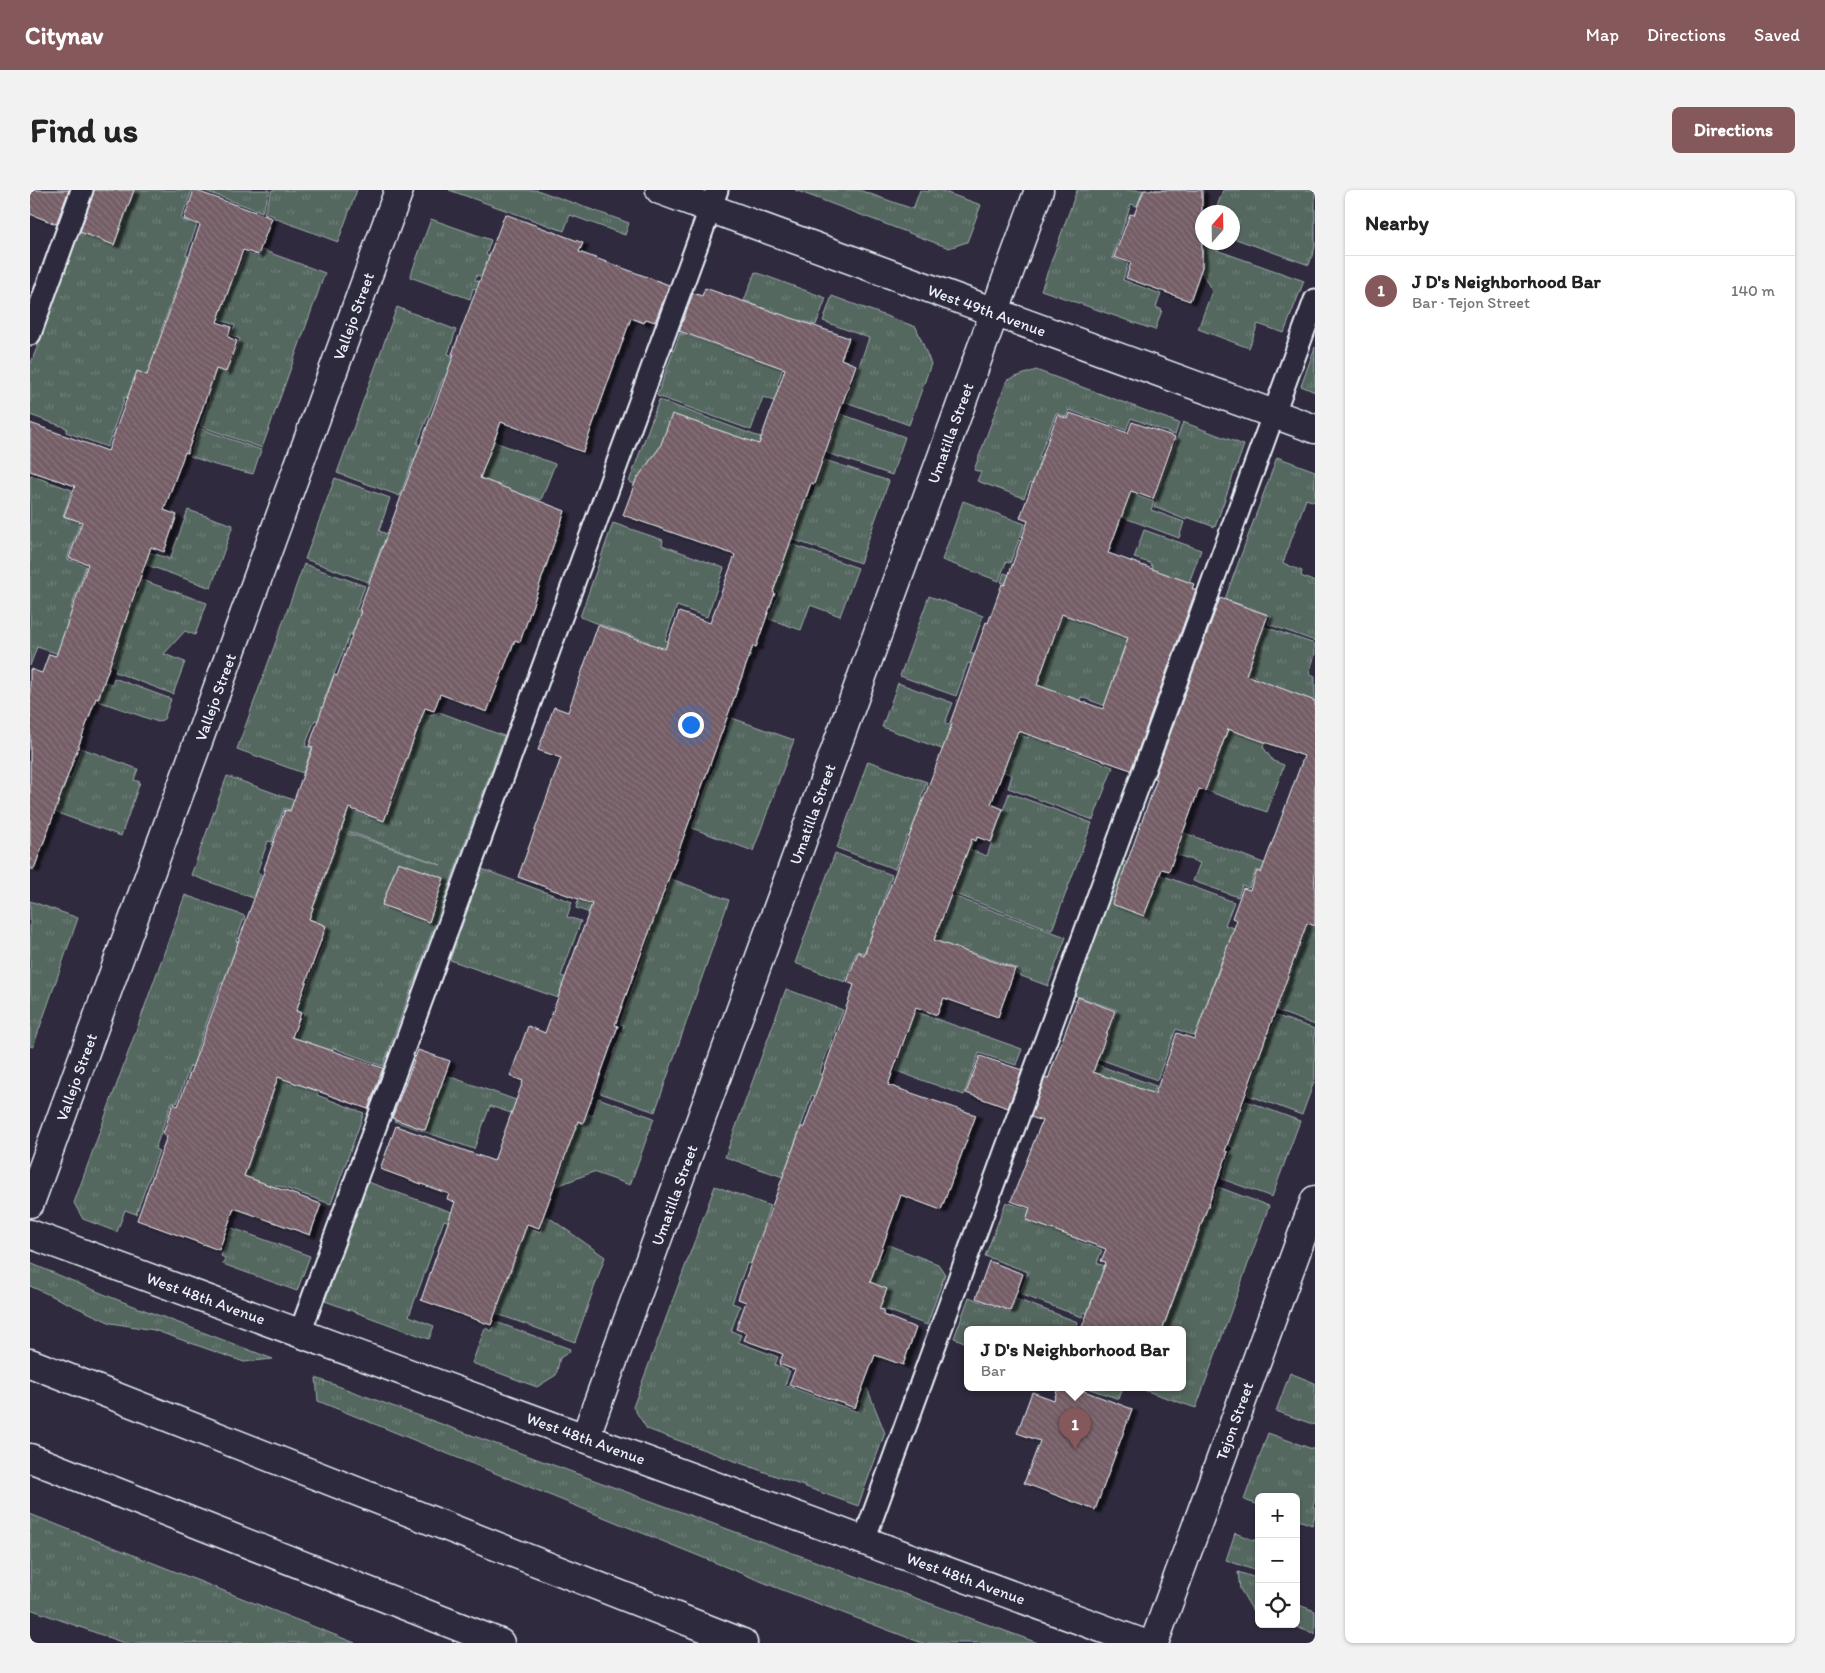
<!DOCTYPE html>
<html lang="en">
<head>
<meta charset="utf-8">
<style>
  body { margin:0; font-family:Itim,sans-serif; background:#f2f2f2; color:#222 }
  .controls { position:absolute; right:15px; bottom:15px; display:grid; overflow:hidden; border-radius:8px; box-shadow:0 1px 4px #0004 }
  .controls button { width:45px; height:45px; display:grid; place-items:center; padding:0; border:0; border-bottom:1px solid #e0e0e0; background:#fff; color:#222; font:25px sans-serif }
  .compass { position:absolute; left:1165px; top:15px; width:45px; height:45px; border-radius:50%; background:#fff; box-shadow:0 1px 4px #0004; rotate:20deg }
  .you { position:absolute; left:660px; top:534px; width:18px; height:18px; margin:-12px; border:4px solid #fff; border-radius:50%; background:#1a73e8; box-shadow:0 0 0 8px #1a73e833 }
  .badge { display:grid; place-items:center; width:32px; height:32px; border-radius:50%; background:#85585c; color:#fff; font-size:16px; font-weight:700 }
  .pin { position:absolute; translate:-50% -41px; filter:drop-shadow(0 1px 2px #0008) }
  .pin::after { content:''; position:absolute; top:26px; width:18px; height:15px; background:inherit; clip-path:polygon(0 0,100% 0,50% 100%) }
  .popup { position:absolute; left:934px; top:1136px; width:222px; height:65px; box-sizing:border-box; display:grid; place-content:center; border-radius:8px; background:#fff; filter:drop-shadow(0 1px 4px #0005); font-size:16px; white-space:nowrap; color:#767676 }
  .popup b { font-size:19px; color:#222 }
  .popup::after { content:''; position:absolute; left:50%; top:100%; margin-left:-10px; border:10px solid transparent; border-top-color:#fff }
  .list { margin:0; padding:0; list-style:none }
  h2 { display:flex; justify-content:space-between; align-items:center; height:65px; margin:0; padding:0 20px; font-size:21px }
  h2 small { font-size:16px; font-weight:400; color:#767676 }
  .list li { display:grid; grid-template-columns:32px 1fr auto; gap:15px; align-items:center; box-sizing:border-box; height:70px; padding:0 20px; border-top:1px solid #e0e0e0 }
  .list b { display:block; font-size:19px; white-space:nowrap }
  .list p { margin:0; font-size:16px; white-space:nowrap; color:#767676 }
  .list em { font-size:16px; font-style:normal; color:#767676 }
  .icon { flex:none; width:28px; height:28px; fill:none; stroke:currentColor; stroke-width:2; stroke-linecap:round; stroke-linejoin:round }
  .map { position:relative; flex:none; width:1285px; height:1453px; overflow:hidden; border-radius:8px }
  header { display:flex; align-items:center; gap:30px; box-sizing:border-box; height:70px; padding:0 25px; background:#85585c; color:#fff }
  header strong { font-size:24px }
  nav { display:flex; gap:28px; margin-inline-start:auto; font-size:18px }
  .intro { display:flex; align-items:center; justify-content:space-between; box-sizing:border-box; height:120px; padding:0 30px }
  h1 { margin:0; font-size:35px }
  .button { padding:12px 22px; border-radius:8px; background:#85585c; color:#fff; font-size:18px; font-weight:700 }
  main { display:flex; gap:30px; padding:0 30px }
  aside { flex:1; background:#fff; border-radius:8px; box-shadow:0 1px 4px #0004 }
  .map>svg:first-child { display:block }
  .grass { fill:url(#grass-tufts); stroke:#9eacac }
  .building { fill:url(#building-back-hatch); stroke:#e8f1f8; fill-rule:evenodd; filter:url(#shadow) }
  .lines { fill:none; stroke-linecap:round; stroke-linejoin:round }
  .lane-casing { stroke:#e8f1f8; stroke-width:25 }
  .street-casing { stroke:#e8f1f8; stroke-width:31 }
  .secondary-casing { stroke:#e8f1f8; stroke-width:31 }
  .highway-casing { stroke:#e8f1f8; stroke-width:31 }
  .lane { stroke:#2f2a3d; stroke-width:21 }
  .street { stroke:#2f2a3d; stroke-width:28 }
  .secondary { stroke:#2f2a3d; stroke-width:28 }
  .highway { stroke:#2f2a3d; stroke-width:28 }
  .labels { text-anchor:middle; stroke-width:5; stroke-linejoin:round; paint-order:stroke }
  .street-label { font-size:16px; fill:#e8f1f8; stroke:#2f2a3d }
</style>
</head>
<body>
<header>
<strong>Citynav</strong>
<nav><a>Map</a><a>Directions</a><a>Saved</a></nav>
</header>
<div class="intro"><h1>Find us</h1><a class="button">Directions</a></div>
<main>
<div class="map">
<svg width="1285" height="1453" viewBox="0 0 1285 1453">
  <defs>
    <pattern id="grass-tufts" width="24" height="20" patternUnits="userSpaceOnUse" patternTransform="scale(1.25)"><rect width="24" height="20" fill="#556860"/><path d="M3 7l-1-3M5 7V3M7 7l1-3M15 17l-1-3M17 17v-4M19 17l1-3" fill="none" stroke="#6d7e78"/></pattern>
    <pattern id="building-back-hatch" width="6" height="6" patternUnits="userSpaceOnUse" patternTransform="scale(1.25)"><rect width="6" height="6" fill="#755d66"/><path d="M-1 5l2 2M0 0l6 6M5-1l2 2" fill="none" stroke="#89757d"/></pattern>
    <filter id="shadow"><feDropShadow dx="5.5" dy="3" stdDeviation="1" flood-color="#0009"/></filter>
  </defs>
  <rect width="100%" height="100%" fill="#2f2a3d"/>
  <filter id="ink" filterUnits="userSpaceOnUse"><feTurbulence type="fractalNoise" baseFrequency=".02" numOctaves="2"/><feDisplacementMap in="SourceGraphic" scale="10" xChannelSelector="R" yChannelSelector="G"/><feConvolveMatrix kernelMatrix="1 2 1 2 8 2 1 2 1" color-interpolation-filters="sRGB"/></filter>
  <g filter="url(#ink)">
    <!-- grass -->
    <path class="grass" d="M65 0H162L151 29 167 35 156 65 158 66 131 141 145 146 104 211 95 207 77 257 36 242 37 238 0 225V176Z
      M172 0H240L232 22Z
      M242 0H327L308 52 244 28V26L234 23Z
      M419 0H507L599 33 595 45 540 25 534 41Z
      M765 0H829L883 19 890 0 898 2 899 0H909L951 15 937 52 919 58Z
      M1047 0H1113L1107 16 1101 14 1082 68 1098 74 1093 90 1131 104 1126 117 1132 120 1125 140 1011 100Z
      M1193 0H1285V57L1279 75 1203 48 1202 22H1185Z
      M401 29 461 50 456 65 472 72 465 91 447 85 445 90 454 93 451 101 443 98 440 109 380 87Z
      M1175 56 1274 91 1254 143 1228 134 1219 158 1168 139 1182 101 1168 76Z
      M232 60 295 83 232 258 170 236 180 207 132 190 183 179 197 184 210 149 201 145 205 135 144 113 160 68 207 84 215 63 229 67Z
      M725 82 796 108 786 135 770 130 747 195 789 210 757 216 733 207 721 240 627 206 650 143 702 161 720 112 714 111Z
      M802 106 886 137 901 174 879 235 816 212 839 148 793 131Z
      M367 117 426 140 418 164 471 183 462 206 413 189 387 254 414 266 409 279 383 270 370 306 307 283Z
      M1285 157V202L1271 196Z
      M1006 180 1149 233 1145 245 1101 228 1096 240 1039 220 1036 227 1026 223 1009 267 1022 272 1021 274 1124 312 1121 320 1154 332 1149 348 1000 293 994 308 947 291 951 282 944 280 977 190Z
      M629 210 735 249 661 315 599 292Z
      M811 224 875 247 862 285 797 263Z
      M1153 232 1214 255 1185 337 1157 327 1156 330 1124 317 1127 310 1125 309Z
      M169 238 231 260 223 284 185 275 160 266Z
      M448 246 525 274 511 310 500 306 498 311 471 319 417 262Z
      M1247 267 1285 281V312L1276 309 1253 373 1272 381 1271 386 1285 392V451L1238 434 1241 426 1195 409Z
      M795 270 859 291 830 373 762 349 774 317 729 301 732 294 781 311Z
      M0 285 42 300 33 326 50 333 37 369 56 376 41 418 87 435 29 464 7 457 0 476Z
      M305 288 360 308 349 341 451 378 416 382 351 358 338 392 275 369Z
      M933 311 995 334 980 373 976 372 969 391 912 370Z
      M158 320 203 335 181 398 117 375 119 368 49 343 116 361 140 369Z
      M583 333 633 350 632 355 694 378 677 427 647 416 635 450 685 467 610 478 619 452 550 427Z
      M1114 340 1171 360 1157 398 1121 385 1123 378 1120 373 1104 368Z
      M761 354 828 378 810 426 780 415 771 440 739 429 749 402 723 393 754 358 759 359Z
      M274 374 335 396 326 420 334 424 378 465 320 444 294 510 301 513 294 533 285 530 275 556 282 558 273 583 207 559Z
      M974 383 1104 430 1086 480 1118 492 1106 527 1051 507 1035 551 1016 501 938 473 926 506 870 486 899 406 953 426 940 463 955 469 1013 453 1023 456 1037 416 971 392Z
      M112 390 177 413 165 445 155 441 134 464 155 472 143 504 85 482 86 477 82 475 89 456 83 453 96 415 103 417Z
      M1235 437 1285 454V465L1279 483 1285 486V511L1217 507 1225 486 1183 471 1191 447 1227 460Z
      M84 488 141 509 134 529 128 532 68 511 75 492 82 494Z
      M868 493 923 513 915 533 924 537 983 541 998 548 999 543 1034 557V559L1083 577 1063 630 978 598 982 585 852 537Z
      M382 518 400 525 409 522 474 546 353 876 303 858 287 905 334 923 301 1014 246 995 234 1028 214 989 243 909 225 902 252 884 274 823 252 814 256 803 273 809 295 748 291 747 295 735 224 708 230 693 286 713 312 641 411 675 254 618 242 652 238 651 227 682 231 684 223 708 161 685 197 586 294 621 297 612 338 627 345 607 363 613 380 564 364 558Z
      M702 528 764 550 723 661 662 638Z
      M1243 531 1233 557 1243 571 1254 575 1237 622 1177 601 1191 561 1145 544Z
      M51 558 108 579 104 590 110 592 91 646 0 613V595L33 587 41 589Z
      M838 571 897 592 891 608 906 614 924 662 877 646 865 679 807 658Z
      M979 603 1062 633 1022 740 925 704 926 699 914 695 932 647 943 651 940 660 957 666Z
      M1155 643 1244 677 1241 685 1226 680 1219 698 1212 695 1208 707 1163 691 1170 673 1148 665Z
      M805 663 862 685 853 711 913 733 923 706 1036 747 1018 796 986 784 988 779 942 762 925 805 898 752 846 733 834 763 827 761 815 792 765 773Z
      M1093 671 1204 712 1195 735 1267 761 1258 788 1211 770 1209 773 1193 767 1180 803 1198 810 1183 853 1146 839 1127 890 1067 868 1071 857 1074 858 1087 820 1044 805Z
      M452 679 542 712 537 727 551 731 531 786 565 798 557 818 420 770Z
      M641 689 699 710 625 922 570 903 594 835 590 834 621 745 546 718 550 704 621 706 634 711Z
      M155 705 215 726 206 751 220 756 196 795 191 793 166 862 227 884 222 898 160 876 147 913 142 912 125 959 129 961 106 1024 95 1020 87 1042 53 1029 44 1013Z
      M0 711 48 728 3 857 0 856Z
      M1278 736 1285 738V835L1247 821Z
      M756 799 813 820 789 884 836 901 828 921 782 905 753 987 695 967Z
      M878 819 992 859 986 875 949 863 934 905 866 881 880 841 871 838Z
      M1247 826 1285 839V889L1272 925 1218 905 1229 874 1186 858 1237 840 1241 842Z
      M1065 874 1126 896 1121 912 1204 942 1216 911 1270 931 1242 1007 1192 989 1203 957 1054 903Z
      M381 882 415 894 418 886 554 934 558 924 563 926 568 908 624 928 600 995 563 982 527 996 538 965 483 946 490 926 460 916 444 959 364 931Z
      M1104 989 1181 1017 1188 997 1239 1016 1166 1218 1108 1198H1152V1140H1133L1122 1136 1082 1078 1148 1101 1168 1047 1093 1019Z
      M338 992 452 1033 449 1042 414 1030 379 1126 404 1136 399 1149 295 1111Z
      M685 996 740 1016 733 1036 749 1042 820 1058 852 1069 858 1055 908 1074 915 1084 897 1135 849 1117 818 1110 717 1073 702 1113 710 1116 701 1141 711 1145 708 1152 748 1167 745 1175 760 1181 755 1195 828 1222 837 1198 855 1243 828 1316 617 1239 603 1217Z
      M976 1012 1052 1037 1047 1051 1072 1060 1067 1073 1079 1078 1061 1125 1054 1122 1052 1127 990 1104 998 1082 955 1066Z
      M517 1026 575 1067 545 1152 467 1124 497 1037 511 1042Z
      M202 1038 280 1066 267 1101 193 1074 195 1068 191 1066Z
      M0 1073 83 1108 243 1169 214 1172 124 1140 81 1133 0 1096Z
      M939 1107 980 1123 986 1109 1048 1132 1045 1140H938L937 1153 924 1148Z
      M466 1132 540 1159 539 1162 530 1168 526 1185 507 1197 442 1173 455 1138 462 1141Z
      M1260 1183 1285 1193V1235L1246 1221Z
      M286 1188 1008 1453H892L750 1399 288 1211Z
      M1057 1198H1093L1089 1209Z
      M1238 1243 1285 1260V1310L1283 1317 1285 1318V1325L1282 1335 1266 1329V1307H1229V1315L1214 1310Z
      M0 1324 325 1453H94L0 1419Z
      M1205 1343 1229 1352V1382L1196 1370Z
      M1208 1382 1229 1389V1423L1223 1421 1210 1399Z
      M1266 1414 1285 1421V1444L1258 1434H1266Z"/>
    <!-- building -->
    <path class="building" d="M0 0H39L26 34 0 24Z
      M64 0H104L84 55 50 42Z
      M164 0 242 28 228 65 213 60 187 132 201 137 198 147 207 151 196 182 186 179 157 263 155 262 134 320 147 325 134 362 121 357 68 509 66 508 4 679H0V479L12 483 19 464 26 466 58 374 39 368 52 332 34 326 45 296 0 281V233L78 261 107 181 117 185 170 35 154 29Z
      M1114 0H1172V77L1160 111 1096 88 1101 73 1084 67 1100 24 1104 25Z
      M475 24 553 53 549 62 639 95 625 132 616 129 614 133 601 128 553 262 471 232 450 288 535 321 490 452 485 450 457 522 410 504 404 521 395 518 354 631 319 618 279 729 296 736 266 821 271 823 262 847 353 878 338 919 248 887 214 986 291 1014 280 1045 204 1018 189 1060 107 1030 137 946 133 944 143 914 148 916 235 679H234L255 620 260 621 283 557 279 556 304 485 307 486 331 421 329 420 424 164H422Z
      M675 98 819 148 811 169 826 175 784 294 781 293 743 402 745 403 726 457 723 456 617 748 585 835 588 836 553 933 548 931 509 1038 497 1034 461 1135 391 1110 425 1012 417 1009 419 1004 350 979 366 936 464 971 493 891 480 886 498 836 515 843 562 714 488 687 531 568 508 560 524 517 538 522 568 435 635 459 649 422 680 433 705 365 593 325 606 290 630 257 642 224 729 254 750 194 755 179 649 141 663 103 672 106Z
      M1040 223 1098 243 1102 232 1145 247 1123 309 1101 301 1078 363 1164 394 1162 399 1166 400 1101 580 988 541 961 614 973 619 961 652 947 647 946 651 942 649 904 750 985 779 968 827 914 808 907 825 886 817 858 895 946 925 911 1020 871 1005 840 1092 857 1099 849 1119 854 1120 853 1125 886 1138 873 1175 845 1165 825 1218 759 1194 765 1180 749 1174 753 1164 714 1150 717 1143 706 1139 716 1112 708 1109 771 937H774L824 795 817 792 828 762 834 765 922 534 920 533 956 432 958 433 972 394 975 395 998 331 990 328 1027 225 1038 229ZM1032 424 1098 448 1073 519 1007 495Z
      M1190 408 1238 425 1216 485 1285 511V736L1277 733 1195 961 1198 962 1132 1140H1051L1076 1072 1071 1071 1076 1059 996 1030 1000 1018 981 1011 1012 931 1001 927 1015 888 1018 889 1048 807 1085 821 1063 882 1125 904 1147 843 1164 849 1207 730 1202 728 1213 698 1220 700 1227 681 1231 683 1274 566 1198 539 1175 601 1169 599 1139 681 1132 679 1114 726 1082 714 1127 589 1124 588Z
      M368 672 414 688 399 732 352 715Z
      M388 860 420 871 395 940 362 928Z
      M950 866 992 880 978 918 936 903Z
      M959 1071 993 1084 980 1121 946 1108Z
      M1028 1198H1046L1102 1219 1065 1320 994 1293 1010 1251 987 1243 1002 1202 1024 1210Z"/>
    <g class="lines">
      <!-- lane casing -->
      <g class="lane-casing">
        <path id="lane" d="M0 144 52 0
          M270 1143 687 0
          M834 1350 1285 110"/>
      </g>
      <!-- street casing -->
      <g class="street-casing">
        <path id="street" d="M630 0 1285 239
          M0 1013 369 0
          M555 1248 1009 0"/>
      </g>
      <!-- secondary casing -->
      <g class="secondary-casing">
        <path id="secondary" d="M0 1044 1112 1453
          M1124 1453 1285 1010"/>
      </g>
      <!-- highway casing -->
      <g class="highway-casing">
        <path id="highway" d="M0 1173 713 1453
          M0 1268 470 1453"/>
      </g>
      <!-- lane -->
      <use href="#lane" class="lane"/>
      <!-- street -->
      <use href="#street" class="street"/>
      <!-- secondary -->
      <use href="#secondary" class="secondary"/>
      <!-- highway -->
      <use href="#highway" class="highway"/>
    </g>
  </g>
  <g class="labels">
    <!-- street labels -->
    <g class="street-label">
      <text transform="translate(957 120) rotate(20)" y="6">West 49th Avenue</text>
      <text transform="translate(323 126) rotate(-70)" y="6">Vallejo Street</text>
      <text transform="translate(920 243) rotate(-70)" y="6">Umatilla Street</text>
      <text transform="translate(185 507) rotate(-70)" y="6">Vallejo Street</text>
      <text transform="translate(782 624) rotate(-70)" y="6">Umatilla Street</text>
      <text transform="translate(46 887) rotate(-70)" y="6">Vallejo Street</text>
      <text transform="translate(644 1005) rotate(-70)" y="6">Umatilla Street</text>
      <text transform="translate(176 1108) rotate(20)" y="6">West 48th Avenue</text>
      <text transform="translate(1204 1231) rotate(-70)" y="6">Tejon Street</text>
      <text transform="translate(556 1248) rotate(20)" y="6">West 48th Avenue</text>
      <text transform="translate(936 1388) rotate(20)" y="6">West 48th Avenue</text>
    </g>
  </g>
</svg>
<div class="controls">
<button>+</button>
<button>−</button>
<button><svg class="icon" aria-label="locate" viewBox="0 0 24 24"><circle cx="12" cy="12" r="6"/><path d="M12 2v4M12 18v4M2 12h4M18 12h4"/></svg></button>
</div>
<svg class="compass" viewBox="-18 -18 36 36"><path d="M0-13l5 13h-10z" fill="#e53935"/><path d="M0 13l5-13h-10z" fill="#767676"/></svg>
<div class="you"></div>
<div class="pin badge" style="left:1045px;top:1259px">1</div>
<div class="popup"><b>J D's Neighborhood Bar</b>Bar</div>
</div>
<aside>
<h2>Nearby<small></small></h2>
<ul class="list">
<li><span class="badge">1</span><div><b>J D's Neighborhood Bar</b><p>Bar · Tejon Street</p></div><em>140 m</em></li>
</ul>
</aside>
</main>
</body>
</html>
